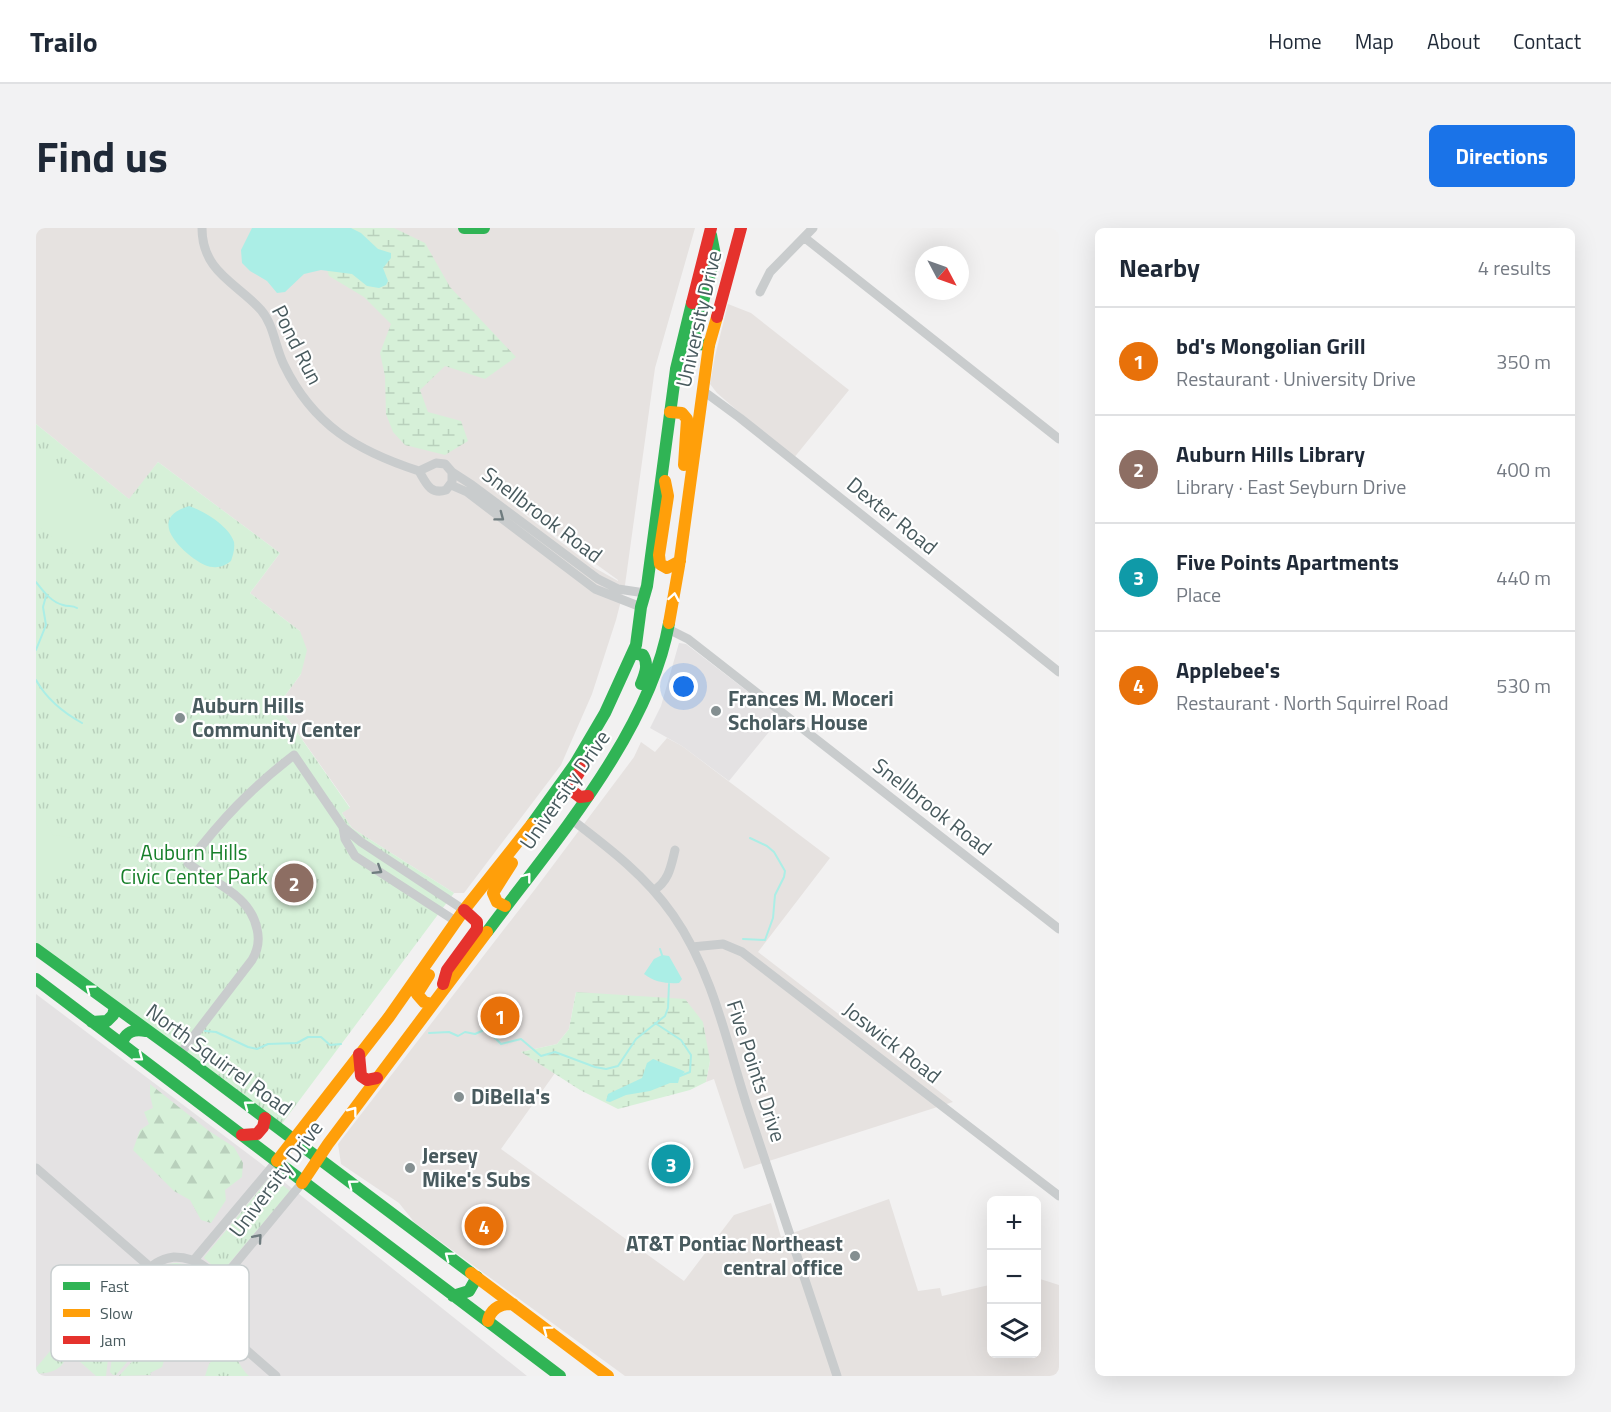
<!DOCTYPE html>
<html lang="en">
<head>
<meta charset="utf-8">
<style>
  body { margin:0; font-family:"Titillium Web",sans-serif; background:#f2f2f3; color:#1f2937 }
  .controls { position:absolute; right:18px; bottom:18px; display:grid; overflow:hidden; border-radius:9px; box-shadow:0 6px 24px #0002 }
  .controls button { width:54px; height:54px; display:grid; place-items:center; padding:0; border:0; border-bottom:2px solid #e0e1e3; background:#fff; color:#1f2937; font:30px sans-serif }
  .compass { position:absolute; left:879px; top:18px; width:54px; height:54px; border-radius:50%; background:#fff; box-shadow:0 6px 24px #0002; rotate:131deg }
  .you { position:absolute; left:648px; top:459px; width:21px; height:21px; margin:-15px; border:4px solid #fff; border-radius:50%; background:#1a73e8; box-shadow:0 0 0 9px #1a73e833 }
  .badge { display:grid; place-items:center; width:39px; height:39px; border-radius:50%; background:#1a73e8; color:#fff; font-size:20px; font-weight:700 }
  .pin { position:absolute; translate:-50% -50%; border:3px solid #fff; box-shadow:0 2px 6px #0006 }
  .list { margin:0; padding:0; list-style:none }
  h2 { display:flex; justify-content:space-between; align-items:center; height:78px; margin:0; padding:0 24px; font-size:26px }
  h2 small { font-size:20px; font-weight:400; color:#747a83 }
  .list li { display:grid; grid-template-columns:39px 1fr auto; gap:18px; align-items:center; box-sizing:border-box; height:108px; padding:0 24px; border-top:2px solid #e0e1e3 }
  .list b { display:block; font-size:22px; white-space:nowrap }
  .list p { margin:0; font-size:20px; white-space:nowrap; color:#747a83 }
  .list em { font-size:20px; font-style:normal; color:#747a83 }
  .icon { flex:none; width:33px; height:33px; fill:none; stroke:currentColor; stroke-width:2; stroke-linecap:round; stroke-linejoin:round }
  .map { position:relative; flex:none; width:1023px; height:1148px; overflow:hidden; border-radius:9px }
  header { display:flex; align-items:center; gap:36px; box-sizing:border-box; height:84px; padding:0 30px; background:#fff; border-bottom:2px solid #e0e1e3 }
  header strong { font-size:28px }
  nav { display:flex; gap:33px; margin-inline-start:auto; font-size:21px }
  .intro { display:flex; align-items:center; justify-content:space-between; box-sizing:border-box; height:144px; padding:0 36px }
  h1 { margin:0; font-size:42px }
  .button { padding:15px 27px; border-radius:9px; background:#1a73e8; color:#fff; font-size:21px; font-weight:700 }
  main { display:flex; gap:36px; padding:0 36px }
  aside { flex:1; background:#fff; border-radius:9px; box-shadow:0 6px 24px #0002 }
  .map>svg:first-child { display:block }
  .commercial { fill:#e6e2e0; fill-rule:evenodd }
  .education { fill:#e4e2e3 }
  .grass { fill:url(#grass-tufts) }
  .forest { fill:url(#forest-firs) }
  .wetland { fill:url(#wetland-marsh) }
  .garden { fill:#d6f0d8 }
  .water { fill:#abeee6 }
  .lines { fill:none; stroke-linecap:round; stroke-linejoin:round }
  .stream { stroke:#abeee6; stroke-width:2 }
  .street { stroke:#c9cccd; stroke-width:9 }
  .fast { stroke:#30b455; stroke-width:12 }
  .slow { stroke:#ff9f0a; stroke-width:12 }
  .jam { stroke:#e5322d; stroke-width:12 }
  .oneway { stroke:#6f7c7f }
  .oneway2 { stroke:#fff }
  .poi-dot { fill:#848f91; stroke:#fff; stroke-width:2 }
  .labels { text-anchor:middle; stroke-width:4.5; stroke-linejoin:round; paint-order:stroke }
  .street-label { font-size:21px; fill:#485a5e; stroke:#fff }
  .poi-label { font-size:21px; font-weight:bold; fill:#485a5e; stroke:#fff; text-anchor:start }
  .park-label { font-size:21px; fill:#18802b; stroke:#fff }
  .key { fill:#fff; stroke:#c8cecf; stroke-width:1.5 }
  .key-label { font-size:16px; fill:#485a5e }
</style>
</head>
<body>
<header>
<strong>Trailo</strong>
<nav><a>Home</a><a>Map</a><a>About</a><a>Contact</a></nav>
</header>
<div class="intro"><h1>Find us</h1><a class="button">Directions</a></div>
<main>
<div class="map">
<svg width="1023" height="1148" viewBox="0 0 1023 1148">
  <defs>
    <pattern id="grass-tufts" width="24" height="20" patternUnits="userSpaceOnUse" patternTransform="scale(1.5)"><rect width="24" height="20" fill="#d6f0d8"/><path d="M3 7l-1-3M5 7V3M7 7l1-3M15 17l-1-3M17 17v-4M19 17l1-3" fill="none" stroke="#b9d0bc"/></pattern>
    <pattern id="forest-firs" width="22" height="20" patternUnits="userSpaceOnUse" patternTransform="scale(1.5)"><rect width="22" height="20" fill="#d6f0d8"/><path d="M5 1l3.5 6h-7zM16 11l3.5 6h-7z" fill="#b9d0bc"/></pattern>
    <pattern id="wetland-marsh" width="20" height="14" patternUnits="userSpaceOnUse" patternTransform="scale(1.5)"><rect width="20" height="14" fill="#d6f0d8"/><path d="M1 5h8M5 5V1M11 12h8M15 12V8" fill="none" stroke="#b9d0bc"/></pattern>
  </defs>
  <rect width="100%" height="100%" fill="#f2f1f1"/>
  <!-- commercial -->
  <path class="commercial" d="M0 0H659L619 140 589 357 580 392 556 466 525 537 428 665H418L316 600 306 585 314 579 242 477 265 446 264 403 214 365 244 325 122 234 94 272 0 196ZM445 253 582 352V353L559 340Z
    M692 76 715 85 813 162 757 231 681 165 674 156 679 128Z
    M631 510 646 518 794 630 722 724 917 874 708 941 678 851 670 854 674 833 540 764 533 801 521 816 485 824 519 845 465 921 648 1053 698 987 735 975 745 1009 853 971 882 1063 904 1060 906 1068 953 1057 955 1054 956 1126H1000L1001 1050 1023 1057V1148H589L379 995 363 975 305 936 302 916 500 660 598 529 605 514 619 524Z"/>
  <!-- education -->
  <path class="education" d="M643 415 650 416 745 489 693 553 646 518 614 500 625 478Z
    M0 766 223 934 491 1148H0Z"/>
  <!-- grass -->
  <path class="grass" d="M0 196 93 271 122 234 244 325 214 365 264 403 271 422 265 446 242 477 314 580 306 585 316 600 418 665 245 897 0 717Z
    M235 948 254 963 185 1045 168 1030 169 1028Z
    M141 1035C205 1045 192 1128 137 1097 125 1090 116 1078 114 1064 111 1046 125 1036 141 1035Z
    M95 1095 113 1100 115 1106 80 1147H77L74 1144 78 1114 83 1103Z
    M71 1102 75 1105 70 1148H60L41 1131 40 1128 57 1108Z
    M120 1107 125 1111 131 1123 126 1139 114 1145 115 1147 83 1148Z
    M22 1119C40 1134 17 1148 0 1145V1140L15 1122Z
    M187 1119C203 1127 202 1138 213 1148H169L173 1136Z"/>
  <!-- forest -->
  <path class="forest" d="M114 856 173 903 198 919 207 935 206 949 189 962 190 972 175 995 165 992 154 972 138 963 97 922 104 902 113 896 108 884 117 880 114 867Z"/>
  <!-- wetland -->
  <path class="wetland" d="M282 0H358L389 15 414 59 480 129 449 151 409 138 384 162 392 184 425 193 432 213 409 227 369 217 357 204 350 186 349 148 344 125 355 96 328 69 293 48 280 7Z
    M540 764 649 771 667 794 674 833 670 854 654 862 582 881 544 862 485 824 521 816 533 801Z"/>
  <!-- garden -->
  <path class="garden" d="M0 228 75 288 42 330 0 296Z
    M0 588 9 593 17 607 37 610 31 632 20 651 0 656Z"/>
  <!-- water -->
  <path class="water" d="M216 0H315L325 5 342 21 355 25V30L347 40 352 53 350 57 343 60 331 58 316 46 285 42 268 46 249 64 241 65 231 53 214 43 206 35 205 22Z
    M153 278C168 283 193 298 198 314 199 321 197 327 195 333 190 337 183 340 177 339 169 339 158 331 152 326 132 309 120 288 153 278Z
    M626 727 633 728 646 751 643 755C631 756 618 754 608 746L618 731Z
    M617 831C624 834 647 842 649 844L644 848 642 855H634L614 863 590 867 574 874 570 873 572 866 606 850 611 835Z"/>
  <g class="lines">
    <!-- stream -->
    <path class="stream" d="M0 354C7 363 15 374 27 377 32 379 36 377 41 380
      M0 422 10 397 7 379 10 368
      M0 452C10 470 28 485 46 495
      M707 711 729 712 737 690 739 667 748 649 749 643 738 624 731 618 714 610
      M624 721 626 727
      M619 795 645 812 655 827 654 844 644 848
      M169 803 180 804 212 819 221 821 232 816 261 815 272 809H285L294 817 305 816
      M393 805 413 804 422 808 429 804 439 806 448 802 454 805 465 816 485 811 505 828 519 824 559 839 570 841 582 838 600 811 629 788 632 780 633 756"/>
    <!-- street -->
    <path class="street" d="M166 0C166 44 201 55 225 82 238 97 239 119 248 137 277 197 321 223 383 243L400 235 409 236 416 244V254L410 262C394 267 390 255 383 243
      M769 10 1023 211
      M724 64 734 44 777 0
      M666 162 704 190 1023 444
      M416 244 436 257 562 351 582 361 609 365
      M415 257 431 264 559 361 605 379
      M632 401 652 411 1023 701
      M535 591C573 620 610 648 637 687 677 744 691 816 712 881 741 970 772 1059 801 1148
      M307 599 309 611 319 628 421 694
      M618 662C633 653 635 638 639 622
      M656 719 687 716 706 724 1023 968
      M144 826 216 732C222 722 224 713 221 701 214 666 177 655 152 635 186 591 214 561 258 527L307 599 325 614 428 682
      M0 940 114 1039
      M138 1029C151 1029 162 1033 172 1041 191 1057 201 1095 172 1107 123 1125 74 1039 138 1029Z
      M158 1032 241 933
      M184 1054 266 955
      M184 1099 240 1148"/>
    <!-- fast -->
    <path class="fast" d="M428 0H448
      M673 117 663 116 658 109 679 27 675 7
      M597 425 607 427C613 437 609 446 605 456
      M496 596 539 536 569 485 600 417 605 379 611 358 640 141 656 75
      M451 704C516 616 614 505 633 395
      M0 721 144 826 435 1045
      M0 751 524 1148
      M56 794 71 793 77 787 79 779
      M86 815C90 803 98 801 110 803
      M417 1068 433 1063 441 1049"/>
    <!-- slow -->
    <path class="slow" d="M634 184 646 185 651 191 648 237
      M629 253 632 268 623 327 624 336 631 340 644 333
      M633 395 643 338 673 117 681 89
      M469 678 461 674 457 665 476 635
      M393 747 381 766 388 774 396 776
      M241 933 353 789 428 682 496 596
      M266 955 292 916 451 704
      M435 1045 572 1148
      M452 1093C455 1080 464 1076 477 1076"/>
    <!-- jam -->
    <path class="jam" d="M656 75 675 0
      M681 89 705 0
      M546 540 537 554 535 562 544 569 552 568
      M407 756 411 742 441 701V694L428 682
      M323 826 325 848 331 852 341 850
      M206 907 221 906 227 899 229 890"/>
  </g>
  <!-- one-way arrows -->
  <defs><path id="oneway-chevron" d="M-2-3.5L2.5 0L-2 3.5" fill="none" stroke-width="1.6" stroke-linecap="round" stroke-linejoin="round" transform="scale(1.5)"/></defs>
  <g class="oneway">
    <use href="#oneway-chevron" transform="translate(464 289) rotate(37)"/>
    <use href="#oneway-chevron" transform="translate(342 642) rotate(32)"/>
    <use href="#oneway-chevron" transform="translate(222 1010) rotate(-49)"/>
  </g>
  <g class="oneway2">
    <use href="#oneway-chevron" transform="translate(638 369) rotate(-80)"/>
    <use href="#oneway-chevron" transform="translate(491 649) rotate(-52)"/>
    <use href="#oneway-chevron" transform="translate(54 761) rotate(-143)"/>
    <use href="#oneway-chevron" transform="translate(103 829) rotate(37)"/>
    <use href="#oneway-chevron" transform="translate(212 877) rotate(-143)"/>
    <use href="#oneway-chevron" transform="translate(317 883) rotate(-53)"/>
    <use href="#oneway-chevron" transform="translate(316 956) rotate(-143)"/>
    <use href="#oneway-chevron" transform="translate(413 1028) rotate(-143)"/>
    <use href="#oneway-chevron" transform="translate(511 1102) rotate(-143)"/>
  </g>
  <!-- markers -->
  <g class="poi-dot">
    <circle cx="680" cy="483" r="6"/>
    <circle cx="144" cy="490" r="6"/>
    <circle cx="423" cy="869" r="6"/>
    <circle cx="374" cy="940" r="6"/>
    <circle cx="819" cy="1028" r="6"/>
  </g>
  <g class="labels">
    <!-- street labels -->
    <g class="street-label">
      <text transform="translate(663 91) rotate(-77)" y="7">University Drive</text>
      <text transform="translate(261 117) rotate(63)" y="7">Pond Run</text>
      <text transform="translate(506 287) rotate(37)" y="7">Snellbrook Road</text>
      <text transform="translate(856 288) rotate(39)" y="7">Dexter Road</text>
      <text transform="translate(529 562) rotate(-55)" y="7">University Drive</text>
      <text transform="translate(896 579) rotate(38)" y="7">Snellbrook Road</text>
      <text transform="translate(856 815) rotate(38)" y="7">Joswick Road</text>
      <text transform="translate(183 832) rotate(36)" y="7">North Squirrel Road</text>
      <text transform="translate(720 843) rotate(72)" y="7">Five Points Drive</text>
      <text transform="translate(240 951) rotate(-53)" y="7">University Drive</text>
    </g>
    <!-- poi labels -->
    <g class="poi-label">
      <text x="692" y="478">Frances M. Moceri<tspan x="692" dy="24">Scholars House</tspan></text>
      <text x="156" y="485">Auburn Hills<tspan x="156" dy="24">Community Center</tspan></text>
      <text x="435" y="876">DiBella's</text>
      <text x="386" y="935">Jersey<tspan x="386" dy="24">Mike's Subs</tspan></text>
      <text x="807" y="1023" text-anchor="end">AT&amp;T Pontiac Northeast<tspan x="807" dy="24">central office</tspan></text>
    </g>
    <!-- park labels -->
    <g class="park-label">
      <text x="158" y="632">Auburn Hills<tspan x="158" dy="24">Civic Center Park</tspan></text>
    </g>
  </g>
  <!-- legend -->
  <rect x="15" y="1037" width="198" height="96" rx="9" class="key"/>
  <rect x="27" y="1054" width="27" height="8" fill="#30b455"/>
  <rect x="27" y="1081" width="27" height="8" fill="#ff9f0a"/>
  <rect x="27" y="1108" width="27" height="8" fill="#e5322d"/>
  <g class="key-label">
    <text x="64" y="1064">Fast</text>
    <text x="64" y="1091">Slow</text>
    <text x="64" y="1118">Jam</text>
  </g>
</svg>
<div class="controls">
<button>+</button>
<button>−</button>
<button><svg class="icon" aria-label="layers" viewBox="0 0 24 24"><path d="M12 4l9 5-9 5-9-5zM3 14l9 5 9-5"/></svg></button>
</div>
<svg class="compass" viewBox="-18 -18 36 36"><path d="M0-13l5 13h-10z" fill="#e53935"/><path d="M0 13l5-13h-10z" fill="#747a83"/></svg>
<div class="you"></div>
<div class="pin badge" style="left:464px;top:788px;background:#e8710a">1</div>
<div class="pin badge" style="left:258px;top:655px;background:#8d6e63">2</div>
<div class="pin badge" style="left:635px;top:936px;background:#0f9aa8">3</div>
<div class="pin badge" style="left:448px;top:998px;background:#e8710a">4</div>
</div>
<aside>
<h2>Nearby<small>4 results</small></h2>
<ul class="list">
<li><span class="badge" style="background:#e8710a">1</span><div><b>bd's Mongolian Grill</b><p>Restaurant · University Drive</p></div><em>350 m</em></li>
<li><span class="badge" style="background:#8d6e63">2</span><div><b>Auburn Hills Library</b><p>Library · East Seyburn Drive</p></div><em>400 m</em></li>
<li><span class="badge" style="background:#0f9aa8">3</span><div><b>Five Points Apartments</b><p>Place</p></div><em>440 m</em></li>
<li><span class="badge" style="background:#e8710a">4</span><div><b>Applebee's</b><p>Restaurant · North Squirrel Road</p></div><em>530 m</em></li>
</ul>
</aside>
</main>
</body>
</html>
